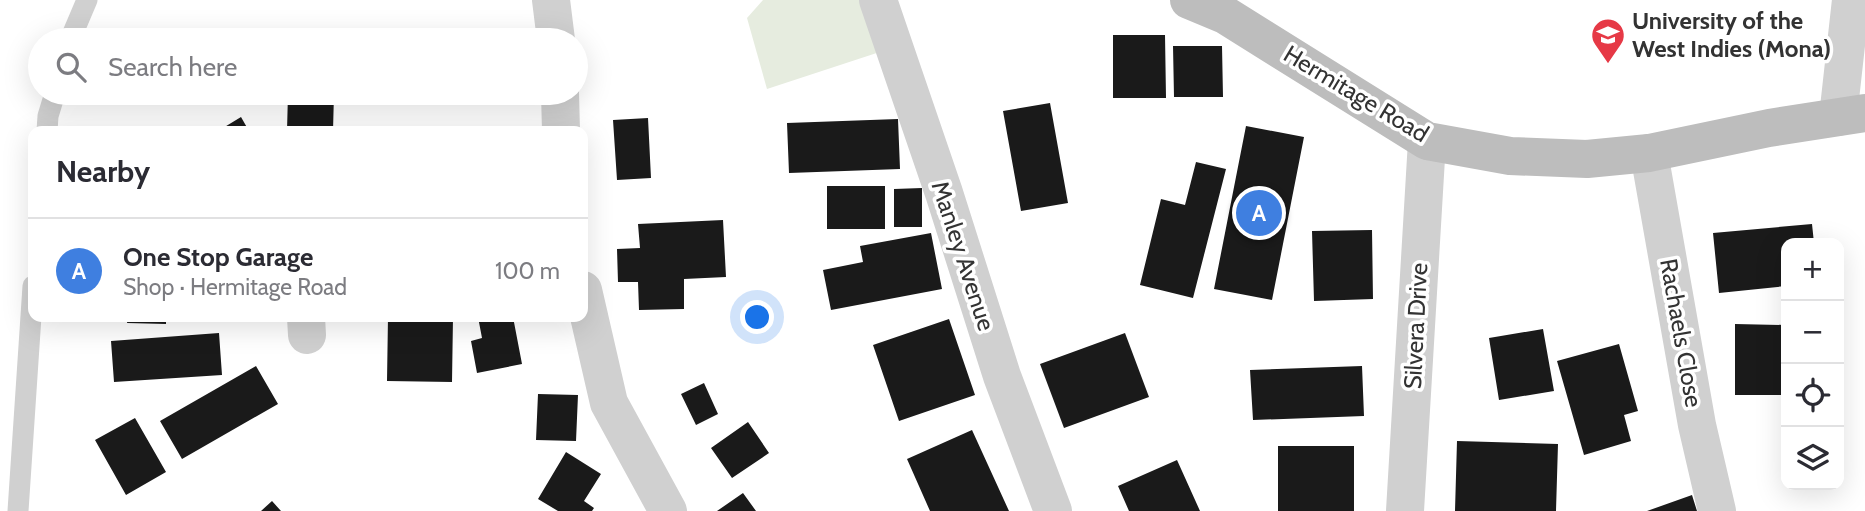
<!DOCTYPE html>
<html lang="en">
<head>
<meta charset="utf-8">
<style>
  body { margin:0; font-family:Cabin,sans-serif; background:#f2f2f3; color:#2b2b33 }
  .controls { position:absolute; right:21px; bottom:21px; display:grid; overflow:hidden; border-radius:14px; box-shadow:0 7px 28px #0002 }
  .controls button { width:63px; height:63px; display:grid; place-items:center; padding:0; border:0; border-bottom:2px solid #e1e1e2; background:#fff; color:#2b2b33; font:35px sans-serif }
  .you { position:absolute; left:758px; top:318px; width:24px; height:24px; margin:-18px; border:5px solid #fff; border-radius:50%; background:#1a73e8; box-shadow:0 0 0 10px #1a73e833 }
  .badge { display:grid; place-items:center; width:46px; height:46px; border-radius:50%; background:#e63946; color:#fff; font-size:23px; font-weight:700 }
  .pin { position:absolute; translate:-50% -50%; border:4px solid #fff; box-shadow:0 2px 7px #0006 }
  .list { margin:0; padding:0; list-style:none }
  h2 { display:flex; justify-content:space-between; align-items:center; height:91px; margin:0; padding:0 28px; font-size:30px }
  h2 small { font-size:23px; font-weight:400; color:#7c7c81 }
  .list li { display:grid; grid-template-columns:46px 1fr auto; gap:21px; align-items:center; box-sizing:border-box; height:105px; padding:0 28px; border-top:2px solid #e1e1e2 }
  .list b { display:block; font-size:26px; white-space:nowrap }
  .list p { margin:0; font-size:23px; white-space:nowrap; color:#7c7c81 }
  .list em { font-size:23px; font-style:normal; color:#7c7c81 }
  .icon { flex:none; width:38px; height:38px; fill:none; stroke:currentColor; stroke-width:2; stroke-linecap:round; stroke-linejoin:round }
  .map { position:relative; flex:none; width:1865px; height:511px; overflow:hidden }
  .search { position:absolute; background:#fff; box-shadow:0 7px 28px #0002; left:28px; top:28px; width:560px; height:77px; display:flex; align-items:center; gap:18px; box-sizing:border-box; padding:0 24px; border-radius:38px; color:#7c7c81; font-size:26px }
  .panel { position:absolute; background:#fff; box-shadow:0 7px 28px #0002; left:28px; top:126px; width:560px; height:196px; border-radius:14px }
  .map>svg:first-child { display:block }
  .green { fill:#e6ecdf }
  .building { fill:#1a1a1a }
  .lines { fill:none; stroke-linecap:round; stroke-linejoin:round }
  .lane { stroke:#d0d0d0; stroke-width:21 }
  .street { stroke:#d0d0d0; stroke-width:38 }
  .secondary { stroke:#bdbdbd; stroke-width:38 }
  .labels { text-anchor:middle; stroke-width:7; stroke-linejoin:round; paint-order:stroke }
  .poi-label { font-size:24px; font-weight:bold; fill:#333; stroke:#fff; text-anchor:start }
  .street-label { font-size:24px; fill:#333; stroke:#fff }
</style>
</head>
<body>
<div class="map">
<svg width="1865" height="511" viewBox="0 0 1865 511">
  <rect width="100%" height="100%" fill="#fff"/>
  <!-- green -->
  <path class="green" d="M763 0H883L898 46 767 89 747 18Z"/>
  <!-- building -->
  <path class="building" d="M1113 35H1165L1166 98H1113Z
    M1173 46H1222L1223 97H1174Z
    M288 93H334L333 131H287Z
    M467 93H537V101L467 104Z
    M1050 103 1068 203 1021 211 1003 111Z
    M241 117 249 131H218Z
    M648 118 651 178 617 180 613 120Z
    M898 119 900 169 789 173 787 123Z
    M1246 126 1304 137 1272 300 1214 289Z
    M1196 162 1226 169 1193 298 1140 285 1161 199 1185 205Z
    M827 186H885V229H827Z
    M922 188V227H894V189Z
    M723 220 726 277 684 279V309L639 310 638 282H618L617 249 640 248 638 224Z
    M1812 224 1814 243H1786V286L1719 293 1713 233Z
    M1372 230 1373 299 1314 301 1312 231Z
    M931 233 942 289 831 310 823 270 863 262 860 246Z
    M128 317H166V324L127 323Z
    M388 317H453L452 382 387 381Z
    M478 317H513L522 364 477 373 471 341 482 338Z
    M949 319 975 395 899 421 873 345Z
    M1735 324 1786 325V395H1735Z
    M1543 329 1554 391 1499 400 1489 338Z
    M219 333 222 375 114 382 111 341Z
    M1125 333 1149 397 1064 428 1040 364Z
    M1619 344 1638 411 1624 415 1631 441 1584 455 1557 361Z
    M256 366 278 404 182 459 160 421Z
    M1362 366 1364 416 1253 420 1250 370Z
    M704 383 718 414 696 425 681 394Z
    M538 394 578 395 576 441 536 440Z
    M135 418 166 472 126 495 95 440Z
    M748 422 769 453 732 478 711 448Z
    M972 430 1009 511H930L907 459Z
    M1457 441 1558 444 1556 511H1455Z
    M1278 446H1354V511H1278Z
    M566 452 601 474 584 501 594 508 592 511H558L538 499Z
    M1177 460 1200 511H1129L1118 486Z
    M743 493 756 511H717Z
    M1692 495 1697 511H1647Z
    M272 501 281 511H261Z"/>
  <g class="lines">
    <!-- lane -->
    <path class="lane" d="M70 40 87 0
      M47 131 48 116 55 93
      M18 511 33 286"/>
    <!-- street -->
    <path class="street" d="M551 0 556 40
      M878 0 944 193 1002 376 1053 511
      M560 93 561 131
      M1838 117 1851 0
      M1649 153 1697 425 1717 511
      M583 290 609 403 668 511
      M306 317 307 335
      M1405 511 1427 141"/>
    <!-- secondary -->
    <path class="secondary" d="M1189 0 1225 15 1427 141 1510 156 1587 159 1649 153 1769 128 1865 113"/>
  </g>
  <!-- icons -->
  <defs>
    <g id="university-pin" transform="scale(1.75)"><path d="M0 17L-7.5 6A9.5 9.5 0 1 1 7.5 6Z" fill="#e63946" stroke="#fff"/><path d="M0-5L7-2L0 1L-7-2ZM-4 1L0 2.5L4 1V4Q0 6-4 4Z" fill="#fff"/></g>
  </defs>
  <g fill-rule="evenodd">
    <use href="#university-pin" x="1608" y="35"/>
  </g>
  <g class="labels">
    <!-- poi labels -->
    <g class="poi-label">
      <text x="1632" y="29">University of the<tspan x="1632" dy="28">West Indies (Mona)</tspan></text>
    </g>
    <!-- street labels -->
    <g class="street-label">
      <text transform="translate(1356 94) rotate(31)" y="8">Hermitage Road</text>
      <text transform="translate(963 256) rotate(72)" y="8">Manley Avenue</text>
      <text transform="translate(1416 326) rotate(-87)" y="8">Silvera Drive</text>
      <text transform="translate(1681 333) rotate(80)" y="8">Rachaels Close</text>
    </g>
  </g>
</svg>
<div class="controls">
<button>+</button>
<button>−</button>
<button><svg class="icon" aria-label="locate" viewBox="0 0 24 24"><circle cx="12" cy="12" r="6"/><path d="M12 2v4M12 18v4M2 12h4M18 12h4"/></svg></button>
<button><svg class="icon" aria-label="layers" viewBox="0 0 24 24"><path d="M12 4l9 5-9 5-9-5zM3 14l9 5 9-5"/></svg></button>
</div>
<div class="you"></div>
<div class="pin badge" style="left:1259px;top:213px;background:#3f7fe0">A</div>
<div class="search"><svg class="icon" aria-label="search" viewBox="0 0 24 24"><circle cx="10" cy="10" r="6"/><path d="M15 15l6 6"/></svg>Search here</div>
<section class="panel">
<h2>Nearby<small></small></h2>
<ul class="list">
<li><span class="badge" style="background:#3f7fe0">A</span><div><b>One Stop Garage</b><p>Shop · Hermitage Road</p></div><em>100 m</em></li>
</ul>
</section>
</div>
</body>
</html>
